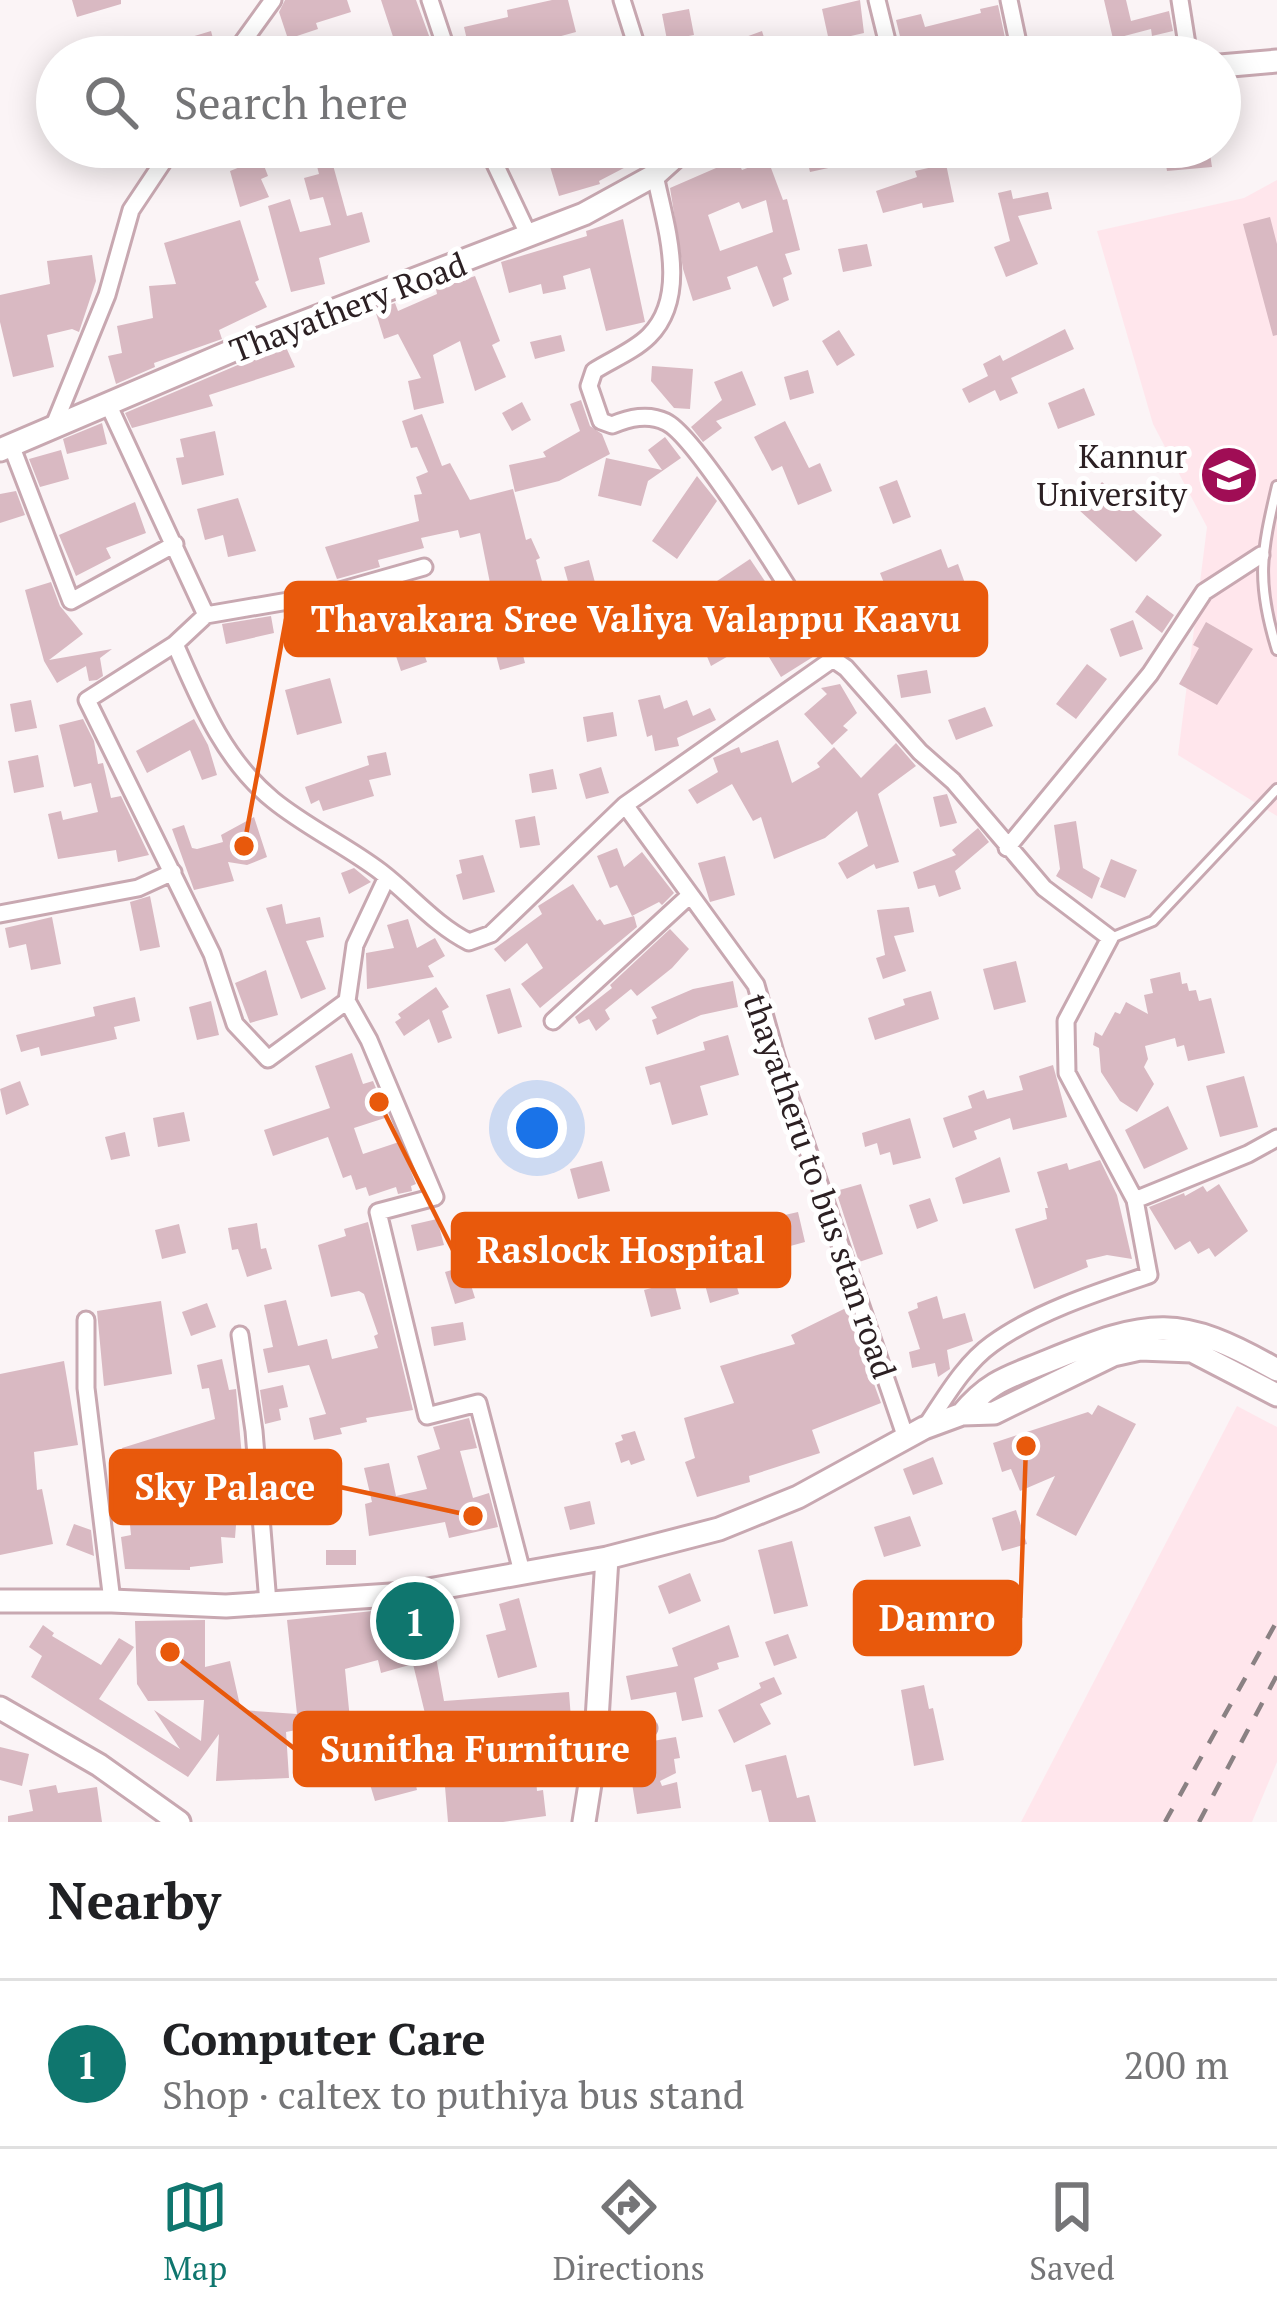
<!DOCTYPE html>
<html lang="en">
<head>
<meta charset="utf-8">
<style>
  body { margin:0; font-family:"PT Serif",serif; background:#f2f2f2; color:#202124 }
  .you { position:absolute; left:537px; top:1128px; width:42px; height:42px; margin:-30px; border:9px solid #fff; border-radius:50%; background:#1a73e8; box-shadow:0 0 0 18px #1a73e833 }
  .badge { display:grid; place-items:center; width:78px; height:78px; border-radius:50%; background:#0f766e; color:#fff; font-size:39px; font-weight:700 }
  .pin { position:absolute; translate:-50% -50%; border:6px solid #fff; box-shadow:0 3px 12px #0006 }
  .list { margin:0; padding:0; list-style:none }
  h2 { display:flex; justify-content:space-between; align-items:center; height:156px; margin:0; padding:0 48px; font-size:51px }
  h2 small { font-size:39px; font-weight:400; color:#757577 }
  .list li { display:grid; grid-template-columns:78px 1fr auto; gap:36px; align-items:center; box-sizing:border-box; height:168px; padding:0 48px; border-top:3px solid #e0e0e0 }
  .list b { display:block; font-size:45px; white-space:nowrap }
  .list p { margin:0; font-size:39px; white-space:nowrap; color:#757577 }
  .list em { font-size:39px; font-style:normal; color:#757577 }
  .icon { flex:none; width:66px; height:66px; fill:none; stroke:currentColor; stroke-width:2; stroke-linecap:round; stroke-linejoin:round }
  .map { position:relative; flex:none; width:1277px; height:1822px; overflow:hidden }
  .search { position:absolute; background:#fff; box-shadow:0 6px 30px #0003; left:36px; right:36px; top:36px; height:132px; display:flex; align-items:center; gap:30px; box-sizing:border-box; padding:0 42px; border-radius:66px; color:#757577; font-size:45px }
  .sheet { height:324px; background:#fff }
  nav { display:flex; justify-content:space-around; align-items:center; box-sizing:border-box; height:168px; border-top:3px solid #e0e0e0; background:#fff; font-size:33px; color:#757577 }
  nav a { display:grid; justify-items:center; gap:6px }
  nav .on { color:#0f766e }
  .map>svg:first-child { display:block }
  .built { fill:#ffe6ec }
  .building { fill:#d9b9c2; fill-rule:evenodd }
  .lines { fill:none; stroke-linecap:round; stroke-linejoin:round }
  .lane-casing { stroke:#c8a8b1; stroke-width:14 }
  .street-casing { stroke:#c8a8b1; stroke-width:21 }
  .secondary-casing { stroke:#c8a8b1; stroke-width:27 }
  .lane { stroke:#fff; stroke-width:8 }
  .street { stroke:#fff; stroke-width:15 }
  .secondary { stroke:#fff; stroke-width:21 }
  .rail { stroke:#8a8183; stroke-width:4.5; stroke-dasharray:15 15; stroke-linecap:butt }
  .labels { text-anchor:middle; stroke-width:10; stroke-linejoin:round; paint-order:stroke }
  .street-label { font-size:33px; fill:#2c2023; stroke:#fff }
  .poi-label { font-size:33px; fill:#2c2023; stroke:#fff; text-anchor:end }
  .leader { fill:none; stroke:#e8590c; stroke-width:4.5 }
  .callout-dot { fill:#e8590c; stroke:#fff; stroke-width:4.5 }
  .callout { fill:#e8590c; stroke:#e8590c; stroke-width:4.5 }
  .callout-label { font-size:36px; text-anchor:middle; font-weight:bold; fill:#fff }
</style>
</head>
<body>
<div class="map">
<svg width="1277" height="1822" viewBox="0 0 1277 1822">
  <rect width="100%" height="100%" fill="#fbf4f6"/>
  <!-- built -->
  <path class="built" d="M1277 180V816L1178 755 1207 527 1153 424 1097 231 1244 198Z
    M1237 1406 1277 1427V1762L1252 1822H1021Z"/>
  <!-- building -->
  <path class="building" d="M72 0H121V4L77 17Z
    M285 0H347L351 12 316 23 318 29 288 39 279 12Z
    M381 0H416L432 44 399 55Z
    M552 0H568L576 32 484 57 482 50 470 53 464 27 508 17 507 10Z
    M860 0 864 33 829 41 822 9Z
    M1104 0H1126L1131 21 1169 11 1173 31 1152 36 1151 29 1113 39Z
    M998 5 1007 47 955 56 953 47 905 57 896 20 921 14 925 27 981 13 980 9Z
    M689 9 694 35 667 40 662 14Z
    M211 31 218 57H172L168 44Z
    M762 31 770 57H736L732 42Z
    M312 147H328L347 216 362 212 370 242 319 258 325 284 291 292 268 206 290 199 300 232 331 225 323 197 310 200 304 178 319 174Z
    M544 147H611L612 155 629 147H664L599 181 600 184 559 196Z
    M725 147H731L742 170 768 160 783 200 787 199 800 250 785 254 792 274 783 278 789 300 773 307 757 266 727 277 731 289 693 301 683 269 670 188 716 168 709 155ZM766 200 773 232 720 251 708 215 739 202 742 209Z
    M804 147H829L833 167 810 172Z
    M1163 147H1209L1212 167 1167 171Z
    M258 150 268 176 261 179 269 197 240 207 230 171 245 165 241 156Z
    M946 164 954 202 923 208 922 203 883 213 876 191 917 177 915 171Z
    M1011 190 1013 199 1048 192 1052 209 1018 216 1038 264 1006 277 994 247 1010 241 998 193Z
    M1270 217 1277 244V335L1273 336 1243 224Z
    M623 219 645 322 606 331 590 268 563 276 566 289 543 294 541 284 509 293 501 262 587 236 586 231Z
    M240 220 259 280 255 282 267 307 219 330 222 339 154 363 155 367 116 384 108 356 122 353 117 326 153 318 149 286 176 284 164 243Z
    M867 244 872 266 843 272 838 249Z
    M92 255 96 281 79 332 72 329 47 335 54 367 13 377 0 322V295L50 284 47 261Z
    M475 276 500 341 492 345 506 377 475 391 460 341 433 355 444 403 414 410 408 381 421 378 398 334 384 339 375 310 395 303 398 311 437 294 436 289Z
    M1065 329 1074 349 1011 378 1018 393 1000 401 995 390 969 403 962 389 988 376 983 364 1000 355 1003 361Z
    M839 330 855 355 837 366 822 341Z
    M561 335 565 351 535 359 530 342Z
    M285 345 295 367 209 395 213 406 132 428 125 413Z
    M652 366 693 369 690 409 674 408 651 381Z
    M808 370 814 393 790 400 784 377Z
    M742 371 756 405 716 421 722 428 703 442 691 427 722 400 714 382Z
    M1084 388 1095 415 1058 429 1048 403Z
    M581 400 590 426 602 434 610 454 559 481 515 492 509 465 546 457 543 452 580 431 570 404Z
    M522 402 531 420 512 431 502 413Z
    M422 414 442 466 450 463 470 500 513 489 526 540 531 538 540 558 536 560 551 613 515 624 525 663 500 670 492 640 452 650 445 624 474 614 469 599 492 593 480 533 460 538 458 530 421 538 424 548 378 560 380 567 337 579 325 547 419 521 414 495 422 494 416 477 428 472 417 447 411 448 402 421Z
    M785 421 809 468 820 463 832 491 798 505 782 466 772 471 754 437Z
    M102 423 107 444 67 454 63 439Z
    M215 431 224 475 182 485 176 458 184 457 180 439Z
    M665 437 681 458 648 481 641 506 598 496 606 458 662 470 648 450Z
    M61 450 69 479 40 487 29 459Z
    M697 476 717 501 677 559 652 541Z
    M897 480 911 517 893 524 879 487Z
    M1102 482 1162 535 1136 562 1079 510Z
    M16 491 25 515 0 523V494Z
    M238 498 256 551 228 557 223 535 205 540 197 509Z
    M135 502 146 533 106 548 111 558 76 576 59 535Z
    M941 549 948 568 958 564 966 586 934 598 937 625 883 631 889 650 870 657 863 638 844 647 828 615 861 598 859 589 884 583 880 573Z
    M750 559 775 596 778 594 816 655 781 677 758 639 711 666 690 616 718 602 708 587Z
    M589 560 597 590 572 596 564 567Z
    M51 582 60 606 83 634 49 660 112 649 100 658 103 676 97 680 89 681 86 666 57 683 44 661 25 590Z
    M1147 595 1174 615 1162 633 1135 612Z
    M271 616 274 633 226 644 222 624Z
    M1133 620 1143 649 1120 657 1110 629Z
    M1206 622 1253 649 1217 705 1179 684 1199 648 1193 645Z
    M412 637H418L427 662 401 671 392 644Z
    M1087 664 1107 679 1076 719 1056 704Z
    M927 670 931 693 901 698 897 675Z
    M330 678 342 723 297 735 285 690Z
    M840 684 857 713 843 726 848 730 832 745 804 714 827 694 821 688Z
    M660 695 664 709 687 700 693 716 710 708 716 720 677 738 679 746 655 751 652 735 647 737 638 700Z
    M31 700 37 728 15 732 10 704Z
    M985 707 993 726 956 740 948 720Z
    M613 712 617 736 587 742 583 717Z
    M83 719 94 741 98 764 103 763 111 798 121 796 149 855 118 862 116 850 58 859 48 814 61 811 63 820 98 812 91 783 74 787 59 725Z
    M194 719 208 745 217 775 202 780 190 750 147 773 136 751Z
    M778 740 792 783 820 767 817 763 834 747 861 778 896 743 916 766 878 794 899 862 876 869 874 864 847 879 838 863 868 846 857 811 825 838 774 859 761 817 753 821 732 784 697 804 688 790 718 772 713 758 739 747 741 753Z
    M386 752 391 775 369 780 374 796 323 811 319 800 311 804 305 787 369 765 367 756Z
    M38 755 44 787 14 793 8 761Z
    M601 767 609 793 586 799 579 774Z
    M553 769 557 789 532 793 529 774Z
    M947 794 957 823 940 827 933 797Z
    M535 816 540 845 520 848 515 820Z
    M254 817 267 857 247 865 228 862 234 881 194 890 172 829 184 825 192 848 197 849 223 842 221 835Z
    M1076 821 1083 868 1100 878 1092 899 1056 876 1060 869 1054 825Z
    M978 828 989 842 955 871 961 889 939 897 935 885 918 889 913 872 956 855 952 850Z
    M617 848 624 867 642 852 674 893 662 905 659 902 632 916 617 885 610 888 597 856Z
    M483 855 495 892 463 900 456 875 462 873 459 860Z
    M725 856 735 895 710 902 698 863Z
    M1111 859 1137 870 1125 898 1100 887Z
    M354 868 371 882 349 894 341 873Z
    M573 884 597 921 600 919 604 925 634 916 637 927 540 1008 521 984 543 968 527 943 505 962 494 949 542 914 538 906Z
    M150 896 160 947 140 951 130 902Z
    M282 904 286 924 320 917 324 937 306 941 326 989 301 999 266 908Z
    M909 907 914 932 894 936 906 971 883 979 876 958 885 955 877 910Z
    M52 917 61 964 31 970 26 944 9 948 5 928Z
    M408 919 417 948 435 938 445 956 428 966 434 977 367 989 366 953 394 948 387 925Z
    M670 929 689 949 672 968 637 996 631 989 605 1010 610 1019 596 1031 589 1019 579 1024 575 1017 612 988 610 985Z
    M1016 961 1026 1002 994 1010 983 969Z
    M266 970 278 1015 250 1023 235 983Z
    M1180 972 1182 984 1187 983 1189 991 1196 990 1199 1001 1211 998 1225 1053 1188 1061 1184 1045 1177 1047 1175 1038 1145 1046 1148 1059 1144 1067 1154 1084 1137 1112 1120 1101 1101 1072 1099 1048 1093 1045 1095 1032 1102 1036 1115 1012 1120 1014 1126 1002 1148 1014 1144 995 1153 993 1150 979Z
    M733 981 738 1007 701 1015 657 1035 652 1020 657 1018 651 1007 693 989Z
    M436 987 449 1007 442 1011 452 1038 438 1043 429 1019 404 1036 395 1022 401 1018 398 1014Z
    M510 988 522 1027 498 1034 486 995Z
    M931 991 939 1019 875 1040 868 1018 905 1005 903 999Z
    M135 997 140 1021 114 1027 117 1039 41 1056 39 1047 21 1052 16 1035 95 1016 93 1007Z
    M211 1001 219 1035 197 1040 189 1007Z
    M728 1035 739 1075 700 1086 708 1115 672 1125 660 1082 650 1085 645 1067 705 1050 703 1042Z
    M352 1053 363 1084 373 1081 388 1117 354 1128 363 1154 399 1142 416 1184 411 1186 412 1191 398 1194 396 1187 369 1196 366 1187 356 1190 351 1175 343 1178 328 1137 273 1156 264 1130 330 1108 315 1066Z
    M1053 1065 1067 1117 1013 1130 1010 1118 974 1131 977 1139 953 1148 943 1118 972 1108 968 1096 984 1090 987 1099 1023 1090 1019 1076Z
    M1244 1076 1258 1127 1220 1137 1206 1086Z
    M20 1081 29 1105 6 1115 0 1089Z
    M1168 1106 1188 1149 1144 1169 1125 1130Z
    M184 1112 190 1141 158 1147 153 1118Z
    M910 1118 921 1158 893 1165 890 1152 880 1155 877 1143 865 1147 862 1133Z
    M125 1132 130 1156 111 1160 105 1137Z
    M1000 1157 1010 1192 963 1204 955 1178Z
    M1100 1160 1117 1195 1132 1259 1107 1255 1086 1260 1088 1267 1034 1289 1015 1229 1047 1219 1045 1208H1048L1037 1172 1067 1163 1069 1170Z
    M602 1161 610 1191 578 1199 570 1169Z
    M861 1184 883 1254 859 1262 836 1191Z
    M1219 1184 1248 1231 1215 1257 1209 1248 1198 1254 1190 1241 1175 1250 1149 1207 1184 1193 1185 1196 1203 1186 1207 1192Z
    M930 1198 938 1221 917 1229 909 1205Z
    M798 1212 805 1242 783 1248 776 1217Z
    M437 1219 444 1245 417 1251 411 1225Z
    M368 1222 413 1410 366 1418 367 1422 340 1428 342 1434 314 1440 309 1418 326 1414 309 1365 268 1373 263 1349 273 1347 264 1305 286 1300 298 1346 327 1339 332 1359 378 1348 374 1336 378 1334 364 1294 359 1291 331 1297 318 1245 346 1236 344 1229Z
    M257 1223 261 1249 266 1248 272 1269 247 1277 238 1249 232 1250 228 1228Z
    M179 1224 186 1253 162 1259 155 1230Z
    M730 1263 739 1294 710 1303 701 1270Z
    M465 1266 475 1298 455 1304 445 1272Z
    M674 1282 681 1309 651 1317 644 1290Z
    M937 1296 943 1319 965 1313 973 1341 947 1350 950 1369 938 1377 935 1363 912 1368 909 1352 920 1349 908 1312 918 1308 917 1303Z
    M161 1301 172 1374 104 1386 97 1311Z
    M207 1303 216 1327 191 1336 182 1312Z
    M846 1308 881 1403 812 1430 820 1453 749 1476 750 1482 697 1497 685 1462 695 1458 684 1418 734 1403 720 1366 795 1344 791 1335Z
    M463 1322 466 1340 434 1346 431 1327Z
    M222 1359 229 1390 236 1389 248 1525H236L235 1538 221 1537 223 1563 190 1567V1570L125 1569 121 1537 131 1535 127 1495 136 1494 122 1448 215 1419 209 1388 202 1389 197 1365ZM223 1460V1498L183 1499 181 1473Z
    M64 1361 78 1445 34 1452 37 1490 42 1489 53 1544 0 1555V1374Z
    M283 1385 288 1407 279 1409 281 1420 265 1424 260 1390Z
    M1098 1405 1136 1424 1076 1536 1036 1515 1055 1476 1020 1491 1011 1469 1002 1472 993 1443 1088 1412 1092 1415Z
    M469 1418 477 1448 460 1451 473 1498 489 1493 498 1527 449 1538 445 1522 369 1536 365 1504 372 1502 364 1468 389 1463 396 1496 427 1489 417 1456 440 1449 433 1427Z
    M635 1431 645 1460 631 1465 629 1460 621 1463 615 1443 623 1440 621 1435Z
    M933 1457 943 1484 913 1495 903 1469Z
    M590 1501 595 1524 570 1530 564 1507Z
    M1016 1510 1027 1544 1002 1551 992 1518Z
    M910 1516 921 1546 884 1557 874 1527Z
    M74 1524 91 1530 94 1556 66 1545Z
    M792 1541 808 1606 774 1614 758 1550Z
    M326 1550H356V1565H326Z
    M690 1573 701 1601 669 1614 658 1586Z
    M519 1598 537 1667 498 1678 486 1635 506 1630 499 1604Z
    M430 1605 442 1656 436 1657 444 1701 569 1692 571 1719 565 1720 569 1760 535 1762 537 1791 543 1790 546 1816 503 1822H448L440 1728 429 1730 413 1664 381 1673 378 1660 345 1669 354 1760 304 1765 296 1730 286 1732 289 1778 216 1781 219 1734 188 1777 31 1677 42 1656 29 1647 43 1625 54 1633 52 1636 101 1665 119 1638 134 1647 99 1699 180 1749 154 1710 201 1741 204 1700 148 1701 137 1684 135 1621 205 1620V1667L230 1661 241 1710 297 1714 287 1620ZM529 1722 531 1748 493 1751 491 1725Z
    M729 1625 739 1657 717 1663 719 1669 694 1678 703 1717 682 1721 676 1692 631 1700 626 1676 678 1666 672 1648Z
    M788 1634 797 1658 774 1666 765 1642Z
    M774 1677 782 1694 760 1704 771 1724 734 1743 718 1710 761 1688 759 1683Z
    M924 1685 929 1709 933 1708 944 1760 914 1766 901 1690Z
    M676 1737 680 1758 674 1759 676 1773 660 1781 662 1786 677 1782 681 1808 637 1814 631 1777 652 1774 647 1742Z
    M0 1747 29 1754 22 1786 0 1780Z
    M409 1752 417 1790 375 1801 369 1781 354 1786 348 1769Z
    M786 1755 797 1798 809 1795 816 1822H769L761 1790 752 1792 745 1765Z
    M56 1785 58 1793 97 1787 102 1822H8V1816L33 1811 29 1790Z"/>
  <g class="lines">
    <!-- lane casing -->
    <g class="lane-casing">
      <path id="lane" d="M1277 486C1261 554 1256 582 1277 650
        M1111 938 1153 921 1277 789"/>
    </g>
    <!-- street casing -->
    <g class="street-casing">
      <path id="street" d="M430 0 449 57
        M622 0 640 57
        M877 0 891 57
        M1009 0 1021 57
        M1180 0 1189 57
        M232 57 273 0
        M487 147 529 236
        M655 175C665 225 690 295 649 336 634 351 611 360 594 371L589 386 601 421 612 425C629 418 648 413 666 422 700 438 806 618 833 659L846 668 920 752 953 781 1044 888 1110 938 1066 1021 1067 1073 1135 1200 1149 1275C1098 1292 1036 1312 992 1344 964 1364 945 1398 926 1426
        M108 404 206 615 175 644C200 701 223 759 273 800 306 827 347 846 381 872 411 895 435 925 469 942L491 934 625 805 756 985 777 1060 906 1438
        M54 425 107 295 131 210 173 147
        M11 445 71 601 175 544
        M206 615 329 594 424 567
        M175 644 87 700 212 954 235 1024 268 1059 347 1001
        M625 805 833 659
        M1007 848 1150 674 1204 592 1261 555
        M387 877 355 945 347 1001 369 1040 435 1197 378 1212 427 1416 478 1403 522 1572
        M0 914 138 888 173 872
        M553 1021 689 896
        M1135 1200 1248 1154 1277 1138
        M86 1320V1388L112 1601
        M240 1335 254 1431 268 1603
        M595 1752 648 1728"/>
    </g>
    <!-- secondary casing -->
    <g class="secondary-casing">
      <path id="secondary" d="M1220 66 1277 61
        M0 450 262 338 584 214 655 175 686 147
        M962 1414C989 1381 1009 1377 1048 1361 1150 1319 1179 1314 1277 1370
        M0 1601H112L226 1606 406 1594 607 1558 719 1529 798 1497 924 1428 962 1414 994 1413 1113 1355 1140 1349 1192 1351 1277 1395
        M0 1708 99 1765 179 1822
        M584 1822 595 1752 607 1558"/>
    </g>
    <!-- lane -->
    <use href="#lane" class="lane"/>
    <!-- street -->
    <use href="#street" class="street"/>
    <!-- secondary -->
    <use href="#secondary" class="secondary"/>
    <!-- rail -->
    <path class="rail" d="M1165 1822 1277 1621
      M1199 1822 1277 1675"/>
  </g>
  <!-- icons -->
  <defs>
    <g id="university-disc" transform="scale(3)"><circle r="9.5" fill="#a00d55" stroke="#fff"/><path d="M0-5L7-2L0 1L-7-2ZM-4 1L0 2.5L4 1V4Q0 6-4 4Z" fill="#fff"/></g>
  </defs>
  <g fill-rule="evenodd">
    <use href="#university-disc" x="1229" y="475"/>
  </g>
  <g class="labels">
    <!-- street labels -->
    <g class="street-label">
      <text transform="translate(348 307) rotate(-21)" y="12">Thayathery Road</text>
      <text transform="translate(820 1186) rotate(71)" y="12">thayatheru to bus stan road</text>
    </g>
    <!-- poi labels -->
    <g class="poi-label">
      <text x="1187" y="468">Kannur<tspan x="1187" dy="38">University</tspan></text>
    </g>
  </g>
  <!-- callouts -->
  <path class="leader" d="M244 846L286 619M379 1102L453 1250M473 1516L340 1487M1026 1446L1020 1618M170 1652L295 1749"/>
  <g class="callout-dot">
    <circle cx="244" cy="846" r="12"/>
    <circle cx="379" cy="1102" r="12"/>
    <circle cx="473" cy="1516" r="12"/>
    <circle cx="1026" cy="1446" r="12"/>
    <circle cx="170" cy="1652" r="12"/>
  </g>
  <g class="callout">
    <rect x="286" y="583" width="700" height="72" rx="12"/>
    <rect x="453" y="1214" width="336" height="72" rx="12"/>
    <rect x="111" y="1451" width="229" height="72" rx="12"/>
    <rect x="855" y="1582" width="165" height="72" rx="12"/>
    <rect x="295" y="1713" width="359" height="72" rx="12"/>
  </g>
  <g class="callout-label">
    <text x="636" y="632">Thavakara Sree Valiya Valappu Kaavu</text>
    <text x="621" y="1263">Raslock Hospital</text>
    <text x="225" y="1500">Sky Palace</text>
    <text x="937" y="1631">Damro</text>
    <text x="475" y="1762">Sunitha Furniture</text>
  </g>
</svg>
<div class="you"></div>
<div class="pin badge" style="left:415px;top:1621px">1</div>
<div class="search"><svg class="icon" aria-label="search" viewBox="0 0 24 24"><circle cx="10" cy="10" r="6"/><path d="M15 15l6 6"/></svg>Search here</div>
</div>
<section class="sheet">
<h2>Nearby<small></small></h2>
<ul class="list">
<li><span class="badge">1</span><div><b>Computer Care</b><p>Shop · caltex to puthiya bus stand</p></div><em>200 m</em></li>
</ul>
</section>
<nav>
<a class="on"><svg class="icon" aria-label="map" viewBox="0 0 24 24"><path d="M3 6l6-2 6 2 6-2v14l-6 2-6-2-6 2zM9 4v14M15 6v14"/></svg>Map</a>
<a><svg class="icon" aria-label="directions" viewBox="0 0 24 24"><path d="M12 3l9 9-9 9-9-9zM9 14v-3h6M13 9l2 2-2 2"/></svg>Directions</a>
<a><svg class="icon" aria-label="saved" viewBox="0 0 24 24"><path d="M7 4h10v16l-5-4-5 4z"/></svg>Saved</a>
</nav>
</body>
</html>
